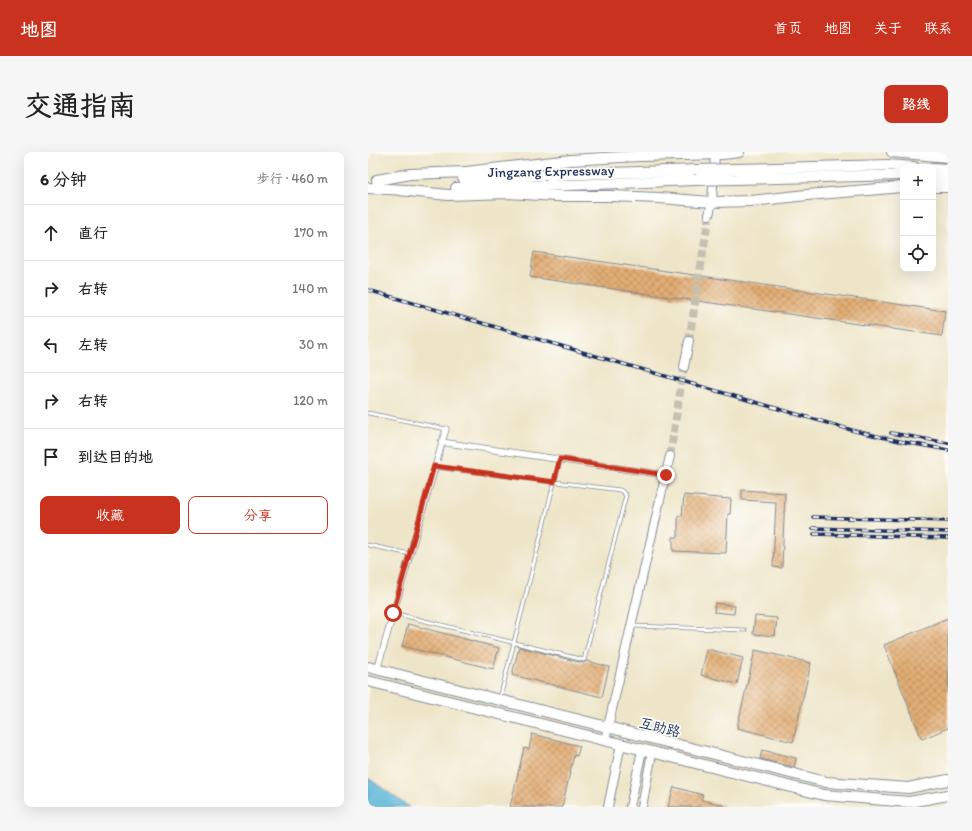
<!DOCTYPE html>
<html lang="zh">
<head>
<meta charset="utf-8">
<style>
  body { margin:0; font-family:Itim,"LXGW WenKai TC",sans-serif; background:#f6f6f6; color:#222 }
  .controls { position:absolute; right:12px; top:12px; display:grid; overflow:hidden; border-radius:8px; box-shadow:0 4px 16px #0002 }
  .controls button { width:36px; height:36px; display:grid; place-items:center; padding:0; border:0; border-bottom:1px solid #e0e0e0; background:#fff; color:#222; font:20px sans-serif }
  .stop { position:absolute; width:12px; height:12px; margin:-9px; border:3px solid #c8321e; border-radius:50%; background:#fff }
  .stop.end { background:#c8321e; border-color:#fff; box-shadow:0 1px 4px #0008 }
  .list { margin:0; padding:0; list-style:none }
  h2 { display:flex; justify-content:space-between; align-items:center; height:52px; margin:0; padding:0 16px; font-size:17px }
  h2 small { font-size:13px; font-weight:400; color:#767676 }
  .list li { display:grid; grid-template-columns:26px 1fr auto; gap:12px; align-items:center; box-sizing:border-box; height:56px; padding:0 16px; border-top:1px solid #e0e0e0 }
  .list b { display:block; font-size:15px; white-space:nowrap }
  .list em { font-size:13px; font-style:normal; color:#767676 }
  .actions { display:flex; gap:8px; padding:12px 16px }
  .actions a { flex:1; padding:9px 0; border:1px solid #c8321e; border-radius:8px; text-align:center; font-size:14px; color:#c8321e }
  .actions .main { background:#c8321e; color:#fff }
  .icon { flex:none; width:22px; height:22px; fill:none; stroke:currentColor; stroke-width:2; stroke-linecap:round; stroke-linejoin:round }
  .map { position:relative; flex:none; width:580px; height:655px; overflow:hidden; border-radius:8px }
  header { display:flex; align-items:center; gap:24px; box-sizing:border-box; height:56px; padding:0 20px; background:#c8321e; color:#fff }
  header strong { font-size:19px }
  nav { display:flex; gap:22px; margin-inline-start:auto; font-size:14px }
  .intro { display:flex; align-items:center; justify-content:space-between; box-sizing:border-box; height:96px; padding:0 24px }
  h1 { margin:0; font-size:28px }
  .button { padding:10px 18px; border-radius:8px; background:#c8321e; color:#fff; font-size:14px; font-weight:700 }
  main { display:flex; gap:24px; padding:0 24px }
  aside { flex:1; background:#fff; border-radius:8px; box-shadow:0 4px 16px #0002 }
  .map>svg:first-child { display:block }
  .water { fill:#56b6d5; stroke:#38729a }
  .building { fill:url(#building-cross-hatch) }
  .lines { fill:none; stroke-linecap:round; stroke-linejoin:round }
  .secondary-tunnel { stroke:#c4c1b3; stroke-width:8; stroke-dasharray:8 4; stroke-linecap:butt }
  .lane-casing { stroke:#848a93; stroke-width:4.5 }
  .street-casing { stroke:#848a93; stroke-width:7 }
  .secondary-casing { stroke:#848a93; stroke-width:10 }
  .highway-casing { stroke:#848a93; stroke-width:12 }
  .lane { stroke:#fff; stroke-width:3 }
  .street { stroke:#fff; stroke-width:5.5 }
  .secondary { stroke:#fff; stroke-width:8 }
  .highway { stroke:#fff; stroke-width:10 }
  .rail-casing { stroke:#1b2f5e; stroke-width:3.5 }
  .rail { stroke:#fdfcf7; stroke-width:2; stroke-dasharray:6; stroke-linecap:butt }
  .highway-bridge-casing { stroke:#848a93; stroke-width:12; stroke-linecap:butt }
  .highway-bridge { stroke:#fff; stroke-width:10 }
  .route { stroke:#c8321e; stroke-width:5 }
  .labels { text-anchor:middle; stroke-width:3.5; stroke-linejoin:round; paint-order:stroke }
  .street-label { font-size:14px; fill:#1b2f5e; stroke:#fdfcf7 }
</style>
</head>
<body>
<header>
<strong>地图</strong>
<nav><a>首页</a><a>地图</a><a>关于</a><a>联系</a></nav>
</header>
<div class="intro"><h1>交通指南</h1><a class="button">路线</a></div>
<main>
<aside>
<h2>6 分钟<small>步行 · 460 m</small></h2>
<ul class="list">
<li><svg class="icon" aria-label="ahead" viewBox="0 0 24 24"><path d="M12 20V5M6 11l6-6 6 6"/></svg><div><b>直行</b></div><em>170 m</em></li>
<li><svg class="icon" aria-label="right" viewBox="0 0 24 24"><path d="M7 20v-9h11M14 6l5 5-5 5"/></svg><div><b>右转</b></div><em>140 m</em></li>
<li><svg class="icon" aria-label="left" viewBox="0 0 24 24"><path d="M17 20v-9H6M10 6l-5 5 5 5"/></svg><div><b>左转</b></div><em>30 m</em></li>
<li><svg class="icon" aria-label="right" viewBox="0 0 24 24"><path d="M7 20v-9h11M14 6l5 5-5 5"/></svg><div><b>右转</b></div><em>120 m</em></li>
<li><svg class="icon" aria-label="arrive" viewBox="0 0 24 24"><path d="M6 21V4h12l-3 4 3 4H6"/></svg><div><b>到达目的地</b></div></li>
</ul>
<div class="actions"><a class="main">收藏</a><a>分享</a></div>
</aside>
<div class="map">
<svg width="580" height="655" viewBox="0 0 580 655">
  <defs>
    <pattern id="building-cross-hatch" width="8" height="8" patternUnits="userSpaceOnUse"><rect width="8" height="8" fill="#e3ae75"/><path d="M0 0l8 8M0 8l8-8" fill="none" stroke="#b78e63"/></pattern>
  </defs>
  <rect width="100%" height="100%" fill="#fdfcf7"/>
  <filter id="ink" filterUnits="userSpaceOnUse"><feTurbulence type="fractalNoise" baseFrequency=".025" numOctaves="2"/><feDisplacementMap in="SourceGraphic" scale="8" xChannelSelector="R" yChannelSelector="G"/><feConvolveMatrix kernelMatrix="1 2 1 2 8 2 1 2 1" color-interpolation-filters="sRGB"/></filter>
  <filter id="wash" filterUnits="userSpaceOnUse"><feTurbulence type="fractalNoise" baseFrequency=".012" numOctaves="4" result="noise"/><feDisplacementMap in="SourceGraphic" scale="16" xChannelSelector="R" yChannelSelector="G"/><feGaussianBlur stdDeviation="0.9" result="paint"/><feColorMatrix in="noise" values="0 0 0 0 0 0 0 0 0 0 0 0 0 0 0 0 0 1.4 0 .05"/><feComposite in="paint" operator="in"/></filter>
  <g filter="url(#wash)">
    <rect width="100%" height="100%" fill="#eee5c8"/>
    <!-- water -->
    <path class="water" d="M0 626 41 655H0Z"/>
    <g id="blocks">
      <!-- building -->
      <path class="building" d="M166 100 577 159 574 184 162 125Z
        M374 338 417 341 414 416 405 415 408 350 374 348Z
        M316 343 363 347 362 362H360L358 401 305 399V385H310V363L314 364Z
        M347 451 367 454 366 462 346 460Z
        M387 464 409 466 407 484 385 482Z
        M580 466V576L554 587 516 493Z
        M40 472 131 496 125 517 34 494Z
        M151 495 215 511 219 509 241 515 234 545 144 523Z
        M339 497 375 506 369 532 333 523Z
        M387 498 443 511 425 590 369 576Z
        M164 582 212 594 209 604 206 603 194 655H142L156 596 161 597Z
        M394 598 428 606 426 615 392 607Z
        M306 635 335 643 333 648 355 653V655H300Z"/>
    </g>
  </g>
  <g filter="url(#ink)">
    <use href="#blocks" fill-opacity="0" stroke="#848a93" stroke-width="1"/>
    <g class="lines">
      <!-- secondary-tunnel -->
      <path class="secondary-tunnel" d="M321 189 341 63
        M302 304 316 215"/>
      <!-- lane casing -->
      <g class="lane-casing">
        <path id="lane" d="M0 261 78 277
          M0 393 42 402
          M25 461 216 508 258 343 252 338 67 315
          M265 474 377 478
          M132 546 192 307"/>
      </g>
      <!-- street casing -->
      <g class="street-casing">
        <path id="street" d="M73 290 297 323
          M9 518 78 277"/>
      </g>
      <!-- secondary casing -->
      <g class="secondary-casing">
        <path id="secondary" d="M341 63 344 50 347 2
          M316 215 321 189
          M237 588 302 304
          M240 655 253 592
          M262 655 274 598
          M274 655 284 601"/>
      </g>
      <!-- highway casing -->
      <g class="highway-casing">
        <path id="highway" d="M524 0 580 5
          M565 16 580 17
          M368 17 520 13 546 15
          M565 25 580 27
          M95 26 329 18
          M366 27 535 23
          M9 28 42 22 98 20 203 8 270 4 355 2 371 0
          M565 35H580
          M0 36 38 38
          M88 36 133 33 178 34 326 28
          M31 38 80 43 140 41 189 44H243L291 46 344 50 383 49 439 43 535 35
          M0 515 458 630 540 636 580 628
          M0 529 456 643 541 650 580 643"/>
      </g>
      <!-- lane -->
      <use href="#lane" class="lane"/>
      <!-- street -->
      <use href="#street" class="street"/>
      <!-- secondary -->
      <use href="#secondary" class="secondary"/>
      <!-- highway -->
      <use href="#highway" class="highway"/>
      <!-- rail casing -->
      <g class="rail-casing">
        <path id="rail" d="M0 138 487 279 536 290 580 298
          M523 281 580 291
          M445 365 580 369
          M445 376 580 380
          M446 382 580 386"/>
      </g>
      <!-- rail -->
      <use href="#rail" class="rail"/>
      <!-- highway-bridge casing -->
      <g class="highway-bridge-casing">
        <path id="highway-bridge" d="M329 18 368 17
          M326 28 366 27"/>
      </g>
      <!-- highway-bridge -->
      <use href="#highway-bridge" class="highway-bridge"/>
    </g>
  </g>
  <g class="lines" filter="url(#ink)">
    <!-- route -->
    <path class="route" d="M25 461 66 314 186 330 192 307 298 323"/>
  </g>
  <g class="labels">
    <!-- street labels -->
    <g class="street-label">
      <text transform="translate(183 19) rotate(-1)" y="5">Jingzang Expressway</text>
      <text transform="translate(292 575) rotate(14)" y="5">互助路</text>
    </g>
  </g>
</svg>
<div class="controls">
<button>+</button>
<button>−</button>
<button><svg class="icon" aria-label="locate" viewBox="0 0 24 24"><circle cx="12" cy="12" r="6"/><path d="M12 2v4M12 18v4M2 12h4M18 12h4"/></svg></button>
</div>
<div class="stop" style="left:25px;top:461px"></div>
<div class="stop end" style="left:298px;top:323px"></div>
</div>
</main>
</body>
</html>
